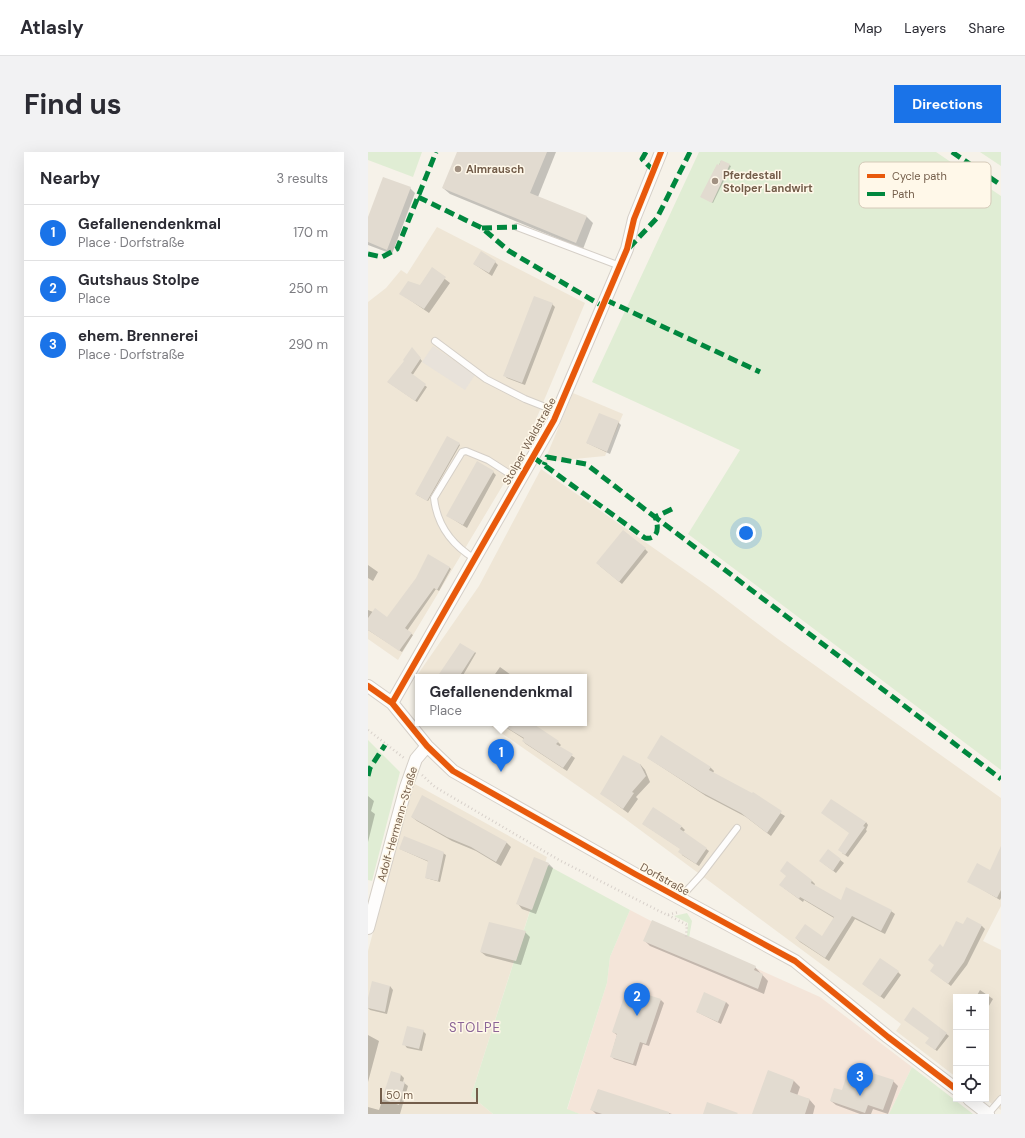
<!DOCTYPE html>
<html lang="en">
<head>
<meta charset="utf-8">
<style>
  body { margin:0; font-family:"DM Sans",sans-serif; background:#f2f2f3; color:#2b2b33 }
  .controls { position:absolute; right:12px; bottom:12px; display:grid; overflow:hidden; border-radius:0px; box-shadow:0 4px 16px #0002 }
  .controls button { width:36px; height:36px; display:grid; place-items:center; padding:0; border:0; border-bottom:1px solid #e1e1e2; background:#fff; color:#2b2b33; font:20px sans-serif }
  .scale { position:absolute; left:12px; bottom:10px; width:98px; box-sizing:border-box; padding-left:4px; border:2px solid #735d4a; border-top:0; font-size:11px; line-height:14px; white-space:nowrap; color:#735d4a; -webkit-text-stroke:3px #fff8e9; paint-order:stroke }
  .you { position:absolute; left:378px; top:381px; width:14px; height:14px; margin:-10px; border:3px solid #fff; border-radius:50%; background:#1a73e8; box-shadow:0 0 0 6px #1a73e833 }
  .badge { display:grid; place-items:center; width:26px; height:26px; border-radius:50%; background:#1a73e8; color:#fff; font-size:13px; font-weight:700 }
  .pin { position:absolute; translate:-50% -33px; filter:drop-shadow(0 1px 2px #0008) }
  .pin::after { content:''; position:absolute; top:21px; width:14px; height:12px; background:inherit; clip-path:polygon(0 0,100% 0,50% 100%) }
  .popup { position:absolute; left:47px; top:522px; width:172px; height:52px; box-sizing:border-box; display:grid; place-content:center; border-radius:0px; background:#fff; filter:drop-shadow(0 1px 3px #0005); font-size:13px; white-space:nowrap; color:#7c7c81 }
  .popup b { font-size:15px; color:#2b2b33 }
  .popup::after { content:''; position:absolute; left:50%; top:100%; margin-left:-8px; border:8px solid transparent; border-top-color:#fff }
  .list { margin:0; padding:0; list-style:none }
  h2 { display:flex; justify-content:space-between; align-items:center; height:52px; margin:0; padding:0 16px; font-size:17px }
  h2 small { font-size:13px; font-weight:400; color:#7c7c81 }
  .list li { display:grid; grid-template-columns:26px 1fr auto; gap:12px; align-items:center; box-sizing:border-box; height:56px; padding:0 16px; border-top:1px solid #e1e1e2 }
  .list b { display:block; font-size:15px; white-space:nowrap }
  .list p { margin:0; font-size:13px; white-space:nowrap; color:#7c7c81 }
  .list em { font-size:13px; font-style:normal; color:#7c7c81 }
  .icon { flex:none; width:22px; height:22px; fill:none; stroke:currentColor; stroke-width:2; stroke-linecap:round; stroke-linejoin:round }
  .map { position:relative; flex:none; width:633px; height:962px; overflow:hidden; border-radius:0px }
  header { display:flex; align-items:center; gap:24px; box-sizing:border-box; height:56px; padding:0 20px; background:#fff; border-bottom:1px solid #e1e1e2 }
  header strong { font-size:19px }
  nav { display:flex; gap:22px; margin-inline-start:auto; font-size:14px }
  .intro { display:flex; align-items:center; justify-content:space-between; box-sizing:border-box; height:96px; padding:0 24px }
  h1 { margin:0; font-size:28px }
  .button { padding:10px 18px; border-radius:0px; background:#1a73e8; color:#fff; font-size:14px; font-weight:700 }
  main { display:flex; gap:24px; padding:0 24px }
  aside { flex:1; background:#fff; border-radius:0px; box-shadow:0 4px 16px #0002 }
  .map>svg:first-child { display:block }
  .residential { fill:#efe6d6 }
  .commercial { fill:#f4e5d9 }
  .industrial { fill:#e8e2da }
  .green { fill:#e0edd4 }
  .shadow { fill:#0003 }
  .building { fill:#e2dbd0 }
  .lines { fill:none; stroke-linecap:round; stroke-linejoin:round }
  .service-casing { stroke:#d5cfc7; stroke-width:8 }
  .minor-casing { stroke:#d5cfc7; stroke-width:14 }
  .path { stroke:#d7d0ca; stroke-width:2.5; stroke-dasharray:1 3; stroke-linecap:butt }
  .service { stroke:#fefdfc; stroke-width:6 }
  .minor { stroke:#fefdfc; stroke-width:12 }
  .quiet { stroke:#00873e; stroke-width:5; stroke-dasharray:10 5; stroke-linecap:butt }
  .cycleway-casing { stroke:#fff8e9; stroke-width:8 }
  .cycleway { stroke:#e8590c; stroke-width:6 }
  .poi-dot { fill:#a19182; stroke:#fff8e9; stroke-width:1.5 }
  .labels { text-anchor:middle; stroke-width:3; stroke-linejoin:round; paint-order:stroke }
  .poi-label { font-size:11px; font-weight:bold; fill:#735d4a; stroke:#fff8e9; text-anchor:start }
  .street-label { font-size:11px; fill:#735d4a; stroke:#fff8e9 }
  .quarter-label { font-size:13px; letter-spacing:1px; fill:#8b6597; stroke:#fff8e9 }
  .key { fill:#fff8e9; stroke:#d5cab9; stroke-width:1 }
  .key-label { font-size:11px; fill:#735d4a }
</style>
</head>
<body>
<header>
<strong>Atlasly</strong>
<nav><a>Map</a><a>Layers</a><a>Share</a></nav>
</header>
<div class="intro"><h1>Find us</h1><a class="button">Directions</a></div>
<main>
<aside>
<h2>Nearby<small>3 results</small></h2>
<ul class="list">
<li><span class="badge">1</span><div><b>Gefallenendenkmal</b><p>Place · Dorfstraße</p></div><em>170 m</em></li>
<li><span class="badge">2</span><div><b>Gutshaus Stolpe</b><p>Place</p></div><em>250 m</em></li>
<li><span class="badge">3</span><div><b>ehem. Brennerei</b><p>Place · Dorfstraße</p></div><em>290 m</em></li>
</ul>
</aside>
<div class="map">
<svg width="633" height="962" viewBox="0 0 633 962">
  <rect width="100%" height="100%" fill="#f6f2e9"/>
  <!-- residential -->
  <path class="residential" d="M69 75 217 151 153 303 30 508 0 487V150L18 136 33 118 39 122Z
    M205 241 255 262 237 304 176 310Z
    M173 317 344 437 410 487 633 646V754L615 789 633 798V958L617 947 618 845H588V925L528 879 533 872 507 852 256 666 119 571H216V525H54L50 522 111 434Z
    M45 631 179 705 103 944 125 962H0V799Z"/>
  <!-- commercial -->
  <path class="commercial" d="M262 758 285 770 452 845 544 915 521 962H212L199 958 239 831 242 805Z"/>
  <!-- industrial -->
  <path class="industrial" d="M65 194 107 223 97 238 54 210Z"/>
  <!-- green -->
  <path class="green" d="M0 0H54L45 25 0 8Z
    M331 0H568L633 44V618L320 382 372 298 224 230Z
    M612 0H633V14Z
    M0 588 32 620 4 729 0 728Z
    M177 712 262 758 242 805 239 831 199 957 212 962H125L103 944Z
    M319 761 324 769 321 786 319 784 320 771 306 764Z
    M544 915 605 962H521Z"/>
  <!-- shadow -->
  <path class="shadow" d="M90 0H188L170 45 219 65 225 71 215 97 82 42 75 36Z
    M353 9 363 14 345 51 334 45Z
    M42 36 47 41 24 102 0 93V67Z
    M127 110 130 113 124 124 106 112Z
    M64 117 82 131 61 161 33 142 52 134Z
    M184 152 187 155 157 233 139 226 136 223Z
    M46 199 54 209 44 224 59 235 49 250 20 230Z
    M250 270 253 273 242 302 219 291Z
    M91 292 92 293 60 349 49 343Z
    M125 320 128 323 99 376 83 366 80 363Z
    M277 397 280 400 254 432 232 414Z
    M0 413 10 420 5 429 0 426Z
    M81 415 83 417 71 439 68 437 39 479 45 483 34 500 0 478V458L20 466Z
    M107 500 108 501 94 525H71Z
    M132 515 146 525H125Z
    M131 571H163L190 590 193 593 191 595 207 606 199 619 158 592 155 589 156 587Z
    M202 571H209L207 574Z
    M280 606 342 615 346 619 345 621 417 664 403 684 378 665 338 644Z
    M272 612 277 618 282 630 268 645 270 647 260 661 234 642Z
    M0 644 6 649 3 659 7 662 0 690Z
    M54 645 139 691 143 695 133 714 108 699 84 689 49 669 44 665Z
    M498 670 500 673 498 678 499 679 480 705 474 701Z
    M275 672 314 675 317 678 315 680 341 699 331 714 314 703 313 697Z
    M32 697 75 701 78 703 72 730 58 726 61 710Z
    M460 698 476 711 468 721 456 712Z
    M633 710V746L632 748 600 729 622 719Z
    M419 711 444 729 447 732 446 734 474 750 523 759 527 762 517 782 487 767 461 809 432 790 428 786 455 785 466 766 436 748 435 750 416 736 419 724Z
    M181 712 185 716 168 762 154 757 150 752Z
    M595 774H614L617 777 599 813 583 834 566 821 567 814 575 796Z
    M157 780 162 785 153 813 118 804 113 800Z
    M276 788 387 815 400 829 396 842 282 794Z
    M530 820 533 823 516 847 495 832Z
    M22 834 25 838 19 862 2 858 0 856V850Z
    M612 838 625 847 618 859V845H608Z
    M293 848 296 851 281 894 275 892 268 914 246 907 243 904 249 883 245 880Z
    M358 850 361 853 353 872 329 860Z
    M545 856 581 884 569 899 561 893 562 886Z
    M55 879 58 882 54 899 39 896 36 892Z
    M0 883 11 889 0 930Z
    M24 920 33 923 36 926 35 930 40 934 32 962H0V955L11 958Z
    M400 920 426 929 432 935 429 944 441 947 447 954 445 962H385Z
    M491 924 525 929 530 934 520 962 505 957 503 962H492L468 953 463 949Z
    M230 938 304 962H228L224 958Z"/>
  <!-- building -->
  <path class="building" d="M89 0H179L162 41 219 64 208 91 74 36Z
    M353 8 362 12 344 51 332 45 349 12 351 13Z
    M15 25 43 35 19 98 0 90V65Z
    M113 99 128 109 121 121 105 112Z
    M64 115 78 125 56 157 31 142 40 129 52 133Z
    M166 144 185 151 154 231 135 224Z
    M44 195 53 206 43 221 58 232 47 249 19 230 36 209 35 208Z
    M231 261 251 269 239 300 218 291Z
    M79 284 92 291 59 349 47 342Z
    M109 309 126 319 95 373 78 364Z
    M255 378 278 396 251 430 228 411Z
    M60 402 82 415 69 438 66 436 37 476 44 481 31 499 0 478V466L7 456 19 465 48 426Z
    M92 491 107 500 91 525H69Z
    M131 571H164L191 589 188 592 205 602 195 616 154 589 156 586Z
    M293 583 343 615 341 618 384 641 385 640 414 659 399 681 373 661 333 640 279 606Z
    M255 603 272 612 278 624 264 640 266 641 255 657 232 642Z
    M54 643 139 690 128 710 103 695 79 685 43 665Z
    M463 647 498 670 495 674 497 675 477 703 470 698 481 681 453 661Z
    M285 655 314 674 312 677 339 696 328 712 310 700 312 697 274 672Z
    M36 684 76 700 70 729 57 726 60 709 31 697Z
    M633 694V738L629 746 599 730 609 711 622 718Z
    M460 697 473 707 465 719 451 709Z
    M166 705 181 711 164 758 148 752Z
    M419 709 444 728 443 731 473 748 478 735 524 758 513 779 484 764 457 806 427 786 437 772 454 784 466 765 432 745 431 747 411 733 418 724 412 719Z
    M599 765 614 773 596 810 580 832 562 819 566 813 560 808 572 792 575 795 588 769 595 772Z
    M284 768 388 814 386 818 395 822 390 837 275 789Z
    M121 770 158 779 148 809 112 800Z
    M512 806 531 819 512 845 494 832Z
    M4 829 22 834 17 860 0 856V846Z
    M259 836 293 847 278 892 272 890 265 912 242 905 249 882 244 880Z
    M336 840 358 850 350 870 328 860Z
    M545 855 579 881 567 898 557 891 561 886 536 868Z
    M39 874 56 878 51 897 34 893Z
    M492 917 526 928 515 958 500 953 497 961 462 949 466 936 474 938 480 919 490 923Z
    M400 918 426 928 422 940 442 947 437 962H384Z
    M23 919 33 922 32 929 37 930 31 953 14 947Z
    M230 937 301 960V962H234L222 958Z
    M339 950 370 961 369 962H335Z"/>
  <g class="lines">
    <!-- service casing -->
    <g class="service-casing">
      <path id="service" d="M149 75 252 114
        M67 189 118 227 157 247 190 260
        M107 407C84 393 69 373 66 346L94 300 98 299 120 308 151 328
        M312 746 333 723 369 676
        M620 962 633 947"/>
    </g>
    <!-- minor casing -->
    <g class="minor-casing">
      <path id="minor" d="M0 534 24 551 59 594 85 619 267 722 427 809 520 885 588 937
        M24 551 186 268 259 97 266 67 293 0
        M0 776 38 635 48 607 59 594
        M601 947 620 962"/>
    </g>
    <!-- path -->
    <path class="path" d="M0 578 36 606
      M54 623 67 635 191 708 299 763 311 760
      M300 763 319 773 318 785"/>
    <!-- service -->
    <use href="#service" class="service"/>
    <!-- minor -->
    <use href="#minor" class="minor"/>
    <!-- quiet -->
    <path class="quiet" d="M278 0 274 7 285 18
      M584 0 633 33
      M50 45 114 76 141 99 236 155
      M114 76 149 75
      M261 96 289 66 322 0
      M0 102 14 105 29 97 68 0
      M238 148 392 220
      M165 305 277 386C291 388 291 374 287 365L218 312 179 305 176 313
      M304 357 287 365 633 627
      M0 624 2 616 17 593"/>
    <!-- cycleway casing -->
    <g class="cycleway-casing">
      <path id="cycleway" d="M0 534 24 551 59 594 85 619 267 722 427 809 520 885 588 937
        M24 551 186 268 259 97 266 67 293 0"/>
    </g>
    <!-- cycleway -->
    <use href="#cycleway" class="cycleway"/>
  </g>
  <!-- markers -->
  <g class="poi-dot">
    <circle cx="90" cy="17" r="4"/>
    <circle cx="347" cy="29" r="4"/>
  </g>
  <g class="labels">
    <!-- poi labels -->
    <g class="poi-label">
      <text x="98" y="21">Almrausch</text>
      <text x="355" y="27">Pferdestall<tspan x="355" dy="13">Stolper Landwirt</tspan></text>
    </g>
    <!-- street labels -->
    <g class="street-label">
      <text transform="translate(161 289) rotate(-61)" y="4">Stolper Waldstraße</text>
      <text transform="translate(29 672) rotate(-74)" y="4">Adolf-Hermann-Straße</text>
      <text transform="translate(297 727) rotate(29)" y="4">Dorfstraße</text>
    </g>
    <!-- quarter labels -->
    <g class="quarter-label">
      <text x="107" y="880">STOLPE</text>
    </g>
  </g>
  <!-- legend -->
  <rect x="491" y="10" width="132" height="46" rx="6" class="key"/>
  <rect x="499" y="22" width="18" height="4" fill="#e8590c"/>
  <rect x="499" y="40" width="18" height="4" fill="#00873e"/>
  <g class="key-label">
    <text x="524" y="28">Cycle path</text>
    <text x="524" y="46">Path</text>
  </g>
</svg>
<div class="controls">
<button>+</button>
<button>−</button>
<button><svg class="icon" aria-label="locate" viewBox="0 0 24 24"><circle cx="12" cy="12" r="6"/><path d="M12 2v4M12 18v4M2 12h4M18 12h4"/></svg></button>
</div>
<div class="scale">50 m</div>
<div class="you"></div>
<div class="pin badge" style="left:133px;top:620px">1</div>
<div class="popup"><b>Gefallenendenkmal</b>Place</div>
<div class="pin badge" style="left:269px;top:864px">2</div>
<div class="pin badge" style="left:492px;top:944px">3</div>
</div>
</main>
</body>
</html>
